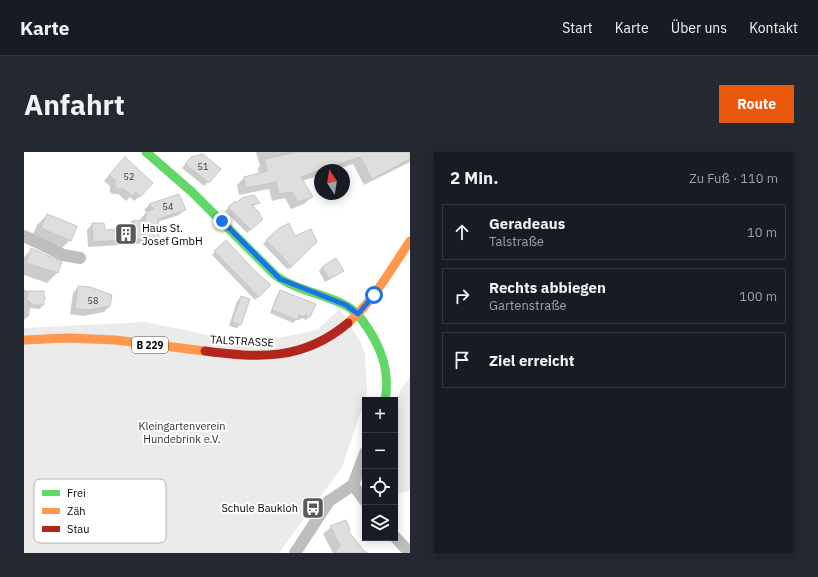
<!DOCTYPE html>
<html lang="de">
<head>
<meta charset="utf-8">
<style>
  body { margin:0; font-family:"IBM Plex Sans",sans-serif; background:#242831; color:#f1f3f6 }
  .controls { position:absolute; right:12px; bottom:12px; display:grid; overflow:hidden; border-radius:0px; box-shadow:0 2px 10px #0003 }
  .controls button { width:36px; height:36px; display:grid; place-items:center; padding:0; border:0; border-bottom:1px solid #363941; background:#171b24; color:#f1f3f6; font:20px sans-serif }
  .compass { position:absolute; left:290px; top:12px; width:36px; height:36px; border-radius:50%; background:#171b24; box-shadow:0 2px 10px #0003; rotate:348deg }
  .stop { position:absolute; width:12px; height:12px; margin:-9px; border:3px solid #1a73e8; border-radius:50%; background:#fff }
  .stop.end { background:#1a73e8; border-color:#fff; box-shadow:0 1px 4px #0008 }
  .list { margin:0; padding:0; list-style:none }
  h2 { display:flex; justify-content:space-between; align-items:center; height:52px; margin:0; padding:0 16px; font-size:17px }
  h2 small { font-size:13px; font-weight:400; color:#9ea1a6 }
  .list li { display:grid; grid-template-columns:26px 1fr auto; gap:12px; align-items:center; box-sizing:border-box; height:56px; margin:0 8px 8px; padding:0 8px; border:1px solid #363941; border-radius:0px }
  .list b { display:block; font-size:15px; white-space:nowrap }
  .list p { margin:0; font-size:13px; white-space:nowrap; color:#9ea1a6 }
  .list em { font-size:13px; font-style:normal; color:#9ea1a6 }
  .icon { flex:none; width:22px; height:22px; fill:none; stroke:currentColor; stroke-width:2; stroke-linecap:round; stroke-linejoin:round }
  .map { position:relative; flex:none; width:386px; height:401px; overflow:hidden; border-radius:0px }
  header { display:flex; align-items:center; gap:24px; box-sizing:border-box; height:56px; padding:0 20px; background:#171b24; border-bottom:1px solid #363941 }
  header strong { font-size:19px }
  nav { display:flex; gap:22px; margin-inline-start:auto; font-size:14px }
  .intro { display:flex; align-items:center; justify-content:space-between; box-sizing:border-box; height:96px; padding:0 24px }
  h1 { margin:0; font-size:28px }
  .button { padding:10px 18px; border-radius:0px; background:#ea580c; color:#fff; font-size:14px; font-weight:700 }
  main { display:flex; gap:24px; padding:0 24px }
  aside { flex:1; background:#171b24; border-radius:0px; box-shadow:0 2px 10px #0003 }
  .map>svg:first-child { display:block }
  .green { fill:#ebebeb }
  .shadow { fill:#0003 }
  .building { fill:#dedede; stroke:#c6c6c6 }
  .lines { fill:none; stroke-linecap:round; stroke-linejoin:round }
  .street { stroke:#bebebe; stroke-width:12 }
  .fast { stroke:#63d668; stroke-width:9 }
  .slow { stroke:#ff974d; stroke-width:9 }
  .jam { stroke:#b3261e; stroke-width:9 }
  .route { stroke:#1a73e8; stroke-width:5 }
  .labels { text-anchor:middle; stroke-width:4; stroke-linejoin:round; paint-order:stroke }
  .number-label { font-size:9px; fill:#383838 }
  .shield { fill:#fff; stroke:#4c4c4c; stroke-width:1 }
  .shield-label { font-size:10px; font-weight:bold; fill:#000 }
  .poi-label { font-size:11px; fill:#000; stroke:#fff; text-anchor:start }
  .street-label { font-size:11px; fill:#000; stroke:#fff }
  .park-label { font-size:11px; fill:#313131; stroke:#fff }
  .key { fill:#fff; stroke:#b2b2b2; stroke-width:1 }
  .key-label { font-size:11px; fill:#000 }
</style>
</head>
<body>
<header>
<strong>Karte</strong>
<nav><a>Start</a><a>Karte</a><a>Über uns</a><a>Kontakt</a></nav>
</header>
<div class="intro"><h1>Anfahrt</h1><a class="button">Route</a></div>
<main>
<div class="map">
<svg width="386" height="401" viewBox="0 0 386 401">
  <rect width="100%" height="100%" fill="#fff"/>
  <!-- green -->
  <path class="green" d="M316 157 336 189 341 202 343 241 318 315 255 401H0V176L121 170 166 179 197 187 239 189 293 178Z
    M386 225V338L371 344V253L377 237Z"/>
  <!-- shadow -->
  <path class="shadow" d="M232 0H386V10L340 33 329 12 311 18H296V23L278 29 288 45 280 52 267 57 261 46 248 49 245 37 215 43 213 33 220 26 235 22 234 16 236 14Z
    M163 10 195 17 180 34 158 16Z
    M95 12 116 44 110 49 106 45 102 49 94 42H88L86 40V34L80 29Z
    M155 43 161 57 155 63 133 70 134 86 129 91 64 95 63 78 68 72 80 79 103 77V76L108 70H117L116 67 123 60 120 58 125 53Z
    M211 50 212 52 234 51 228 55 238 67 223 81 201 59Z
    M23 63 46 88 36 98 7 86 13 73Z
    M255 77 271 85 291 90 263 117 239 92Z
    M202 89 232 121 246 133 231 148 188 103Z
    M8 97 37 111 33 121 23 131 0 123V105Z
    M298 115 318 119 315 122 301 130 295 119Z
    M54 135 86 154 80 160 59 164 46 162 49 141Z
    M0 137 19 148V153L16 157 6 156 5 164 0 168Z
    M257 140 285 165 282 168 278 166 276 168 273 167 269 171 246 161 253 143Z
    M217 145 216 173 213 176 205 174 213 149Z
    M307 375 323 379 340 401 342 399 344 401H309L299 382Z"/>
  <!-- building -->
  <path class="building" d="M272 0H386V7L348 27 336 5 296 18 277 25 289 45 274 50 268 40 255 42 252 30 222 36 220 25 243 19 241 7Z
    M179 2 197 17 185 31 161 12 167 5Z
    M101 5 129 31 116 45 112 40 108 44 100 37H94L91 34V28L85 23Z
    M155 42 162 58 134 67 135 86 69 90 68 71H80L81 78 108 76V69L122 68V60L130 57 125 52Z
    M230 43 236 51 228 53 236 61 235 62 239 67 227 78 204 55 211 49 212 51 218 46Z
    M23 62 53 74 47 89 17 76Z
    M265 71 271 84 287 77 293 90 265 117 266 113 242 88 254 77Z
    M202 88 232 120 247 133 235 145 190 99Z
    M7 96 38 110 34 121 2 111Z
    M312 106 320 119 305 127 298 115Z
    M54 134 66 135 88 143 86 154 65 158 51 157Z
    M256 138 292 152 286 165 281 163 280 165 275 163 273 168 248 158Z
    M4 139H20V144L22 146 20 148V153H9L2 146 4 144Z
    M217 144 226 147 217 173 208 170Z
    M322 368 326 378 324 379 342 401H311L316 394 306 374Z"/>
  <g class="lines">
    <!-- street -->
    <path class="street" d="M0 84 39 103 56 106
      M329 333 341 301
      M329 333 341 349
      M371 385 386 401
      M271 401 305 349 329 333"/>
    <!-- fast -->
    <path class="fast" d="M122 0 168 40 251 123C271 138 297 141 319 152 332 158 337 166 345 178 359 200 366 222 361 248"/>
    <!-- slow -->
    <path class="slow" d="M324 171C350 148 367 117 386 89
      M0 188 44 186 91 188 181 199"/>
    <!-- jam -->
    <path class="jam" d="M181 199C235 206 279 209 324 171"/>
  </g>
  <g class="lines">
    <!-- route -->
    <path class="route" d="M198 69 256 127 322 153 334 162 350 143"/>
  </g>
  <!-- icons -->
  <defs>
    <g id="building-square" transform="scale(1.15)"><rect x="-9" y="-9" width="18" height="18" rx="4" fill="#595959" stroke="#fff"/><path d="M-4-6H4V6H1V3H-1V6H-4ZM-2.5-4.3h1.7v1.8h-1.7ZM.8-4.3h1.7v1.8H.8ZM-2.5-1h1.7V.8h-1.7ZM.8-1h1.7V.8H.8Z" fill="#fff"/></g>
    <g id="bus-square" transform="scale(1.15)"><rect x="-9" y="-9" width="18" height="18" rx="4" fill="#595959" stroke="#fff"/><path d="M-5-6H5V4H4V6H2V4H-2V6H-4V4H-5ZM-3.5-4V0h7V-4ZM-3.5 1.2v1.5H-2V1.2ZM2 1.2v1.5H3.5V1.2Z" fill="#fff"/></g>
  </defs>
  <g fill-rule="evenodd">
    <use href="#building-square" x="102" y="82"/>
    <use href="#bus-square" x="289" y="356"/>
  </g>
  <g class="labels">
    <!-- number labels -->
    <g class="number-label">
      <text x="179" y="18">51</text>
      <text x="105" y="28">52</text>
      <text x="144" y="58">54</text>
      <text x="69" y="152">58</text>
    </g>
    <!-- shield labels -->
    <rect class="shield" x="108" y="185" width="36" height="16" rx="3"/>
    <g class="shield-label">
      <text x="126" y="197">B 229</text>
    </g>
    <!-- poi labels -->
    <g class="poi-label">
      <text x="118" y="80">Haus St.<tspan x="118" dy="13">Josef GmbH</tspan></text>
      <text x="274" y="360" text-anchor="end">Schule Baukloh</text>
    </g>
    <!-- street labels -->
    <g class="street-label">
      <text transform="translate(218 189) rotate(3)" y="4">TALSTRASSE</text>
    </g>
    <!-- park labels -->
    <g class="park-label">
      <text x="158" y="278">Kleingartenverein<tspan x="158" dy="13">Hundebrink e.V.</tspan></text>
    </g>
  </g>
  <!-- legend -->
  <rect x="10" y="327" width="132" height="64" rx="6" class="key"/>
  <rect x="18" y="338" width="18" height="6" fill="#63d668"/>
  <rect x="18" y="356" width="18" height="6" fill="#ff974d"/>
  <rect x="18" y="374" width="18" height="6" fill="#b3261e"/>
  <g class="key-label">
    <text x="43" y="345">Frei</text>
    <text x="43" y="363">Zäh</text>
    <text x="43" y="381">Stau</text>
  </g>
</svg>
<div class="controls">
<button>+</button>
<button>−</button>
<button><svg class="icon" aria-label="locate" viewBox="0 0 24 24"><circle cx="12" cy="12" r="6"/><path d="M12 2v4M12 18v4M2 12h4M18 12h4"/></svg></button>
<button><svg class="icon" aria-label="layers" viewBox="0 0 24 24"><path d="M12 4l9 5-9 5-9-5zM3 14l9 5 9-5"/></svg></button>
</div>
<svg class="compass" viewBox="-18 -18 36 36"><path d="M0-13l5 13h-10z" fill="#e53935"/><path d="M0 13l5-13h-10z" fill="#9ea1a6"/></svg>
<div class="stop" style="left:350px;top:143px"></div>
<div class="stop end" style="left:198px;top:69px"></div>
</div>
<aside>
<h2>2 Min.<small>Zu Fuß · 110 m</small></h2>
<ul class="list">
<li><svg class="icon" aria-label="ahead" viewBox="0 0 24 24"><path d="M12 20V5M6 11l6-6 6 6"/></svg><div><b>Geradeaus</b><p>Talstraße</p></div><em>10 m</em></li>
<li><svg class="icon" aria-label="right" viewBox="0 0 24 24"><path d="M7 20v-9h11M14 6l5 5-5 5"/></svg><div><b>Rechts abbiegen</b><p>Gartenstraße</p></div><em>100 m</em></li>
<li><svg class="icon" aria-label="arrive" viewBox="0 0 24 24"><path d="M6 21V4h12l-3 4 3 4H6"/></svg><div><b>Ziel erreicht</b></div></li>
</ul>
</aside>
</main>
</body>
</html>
